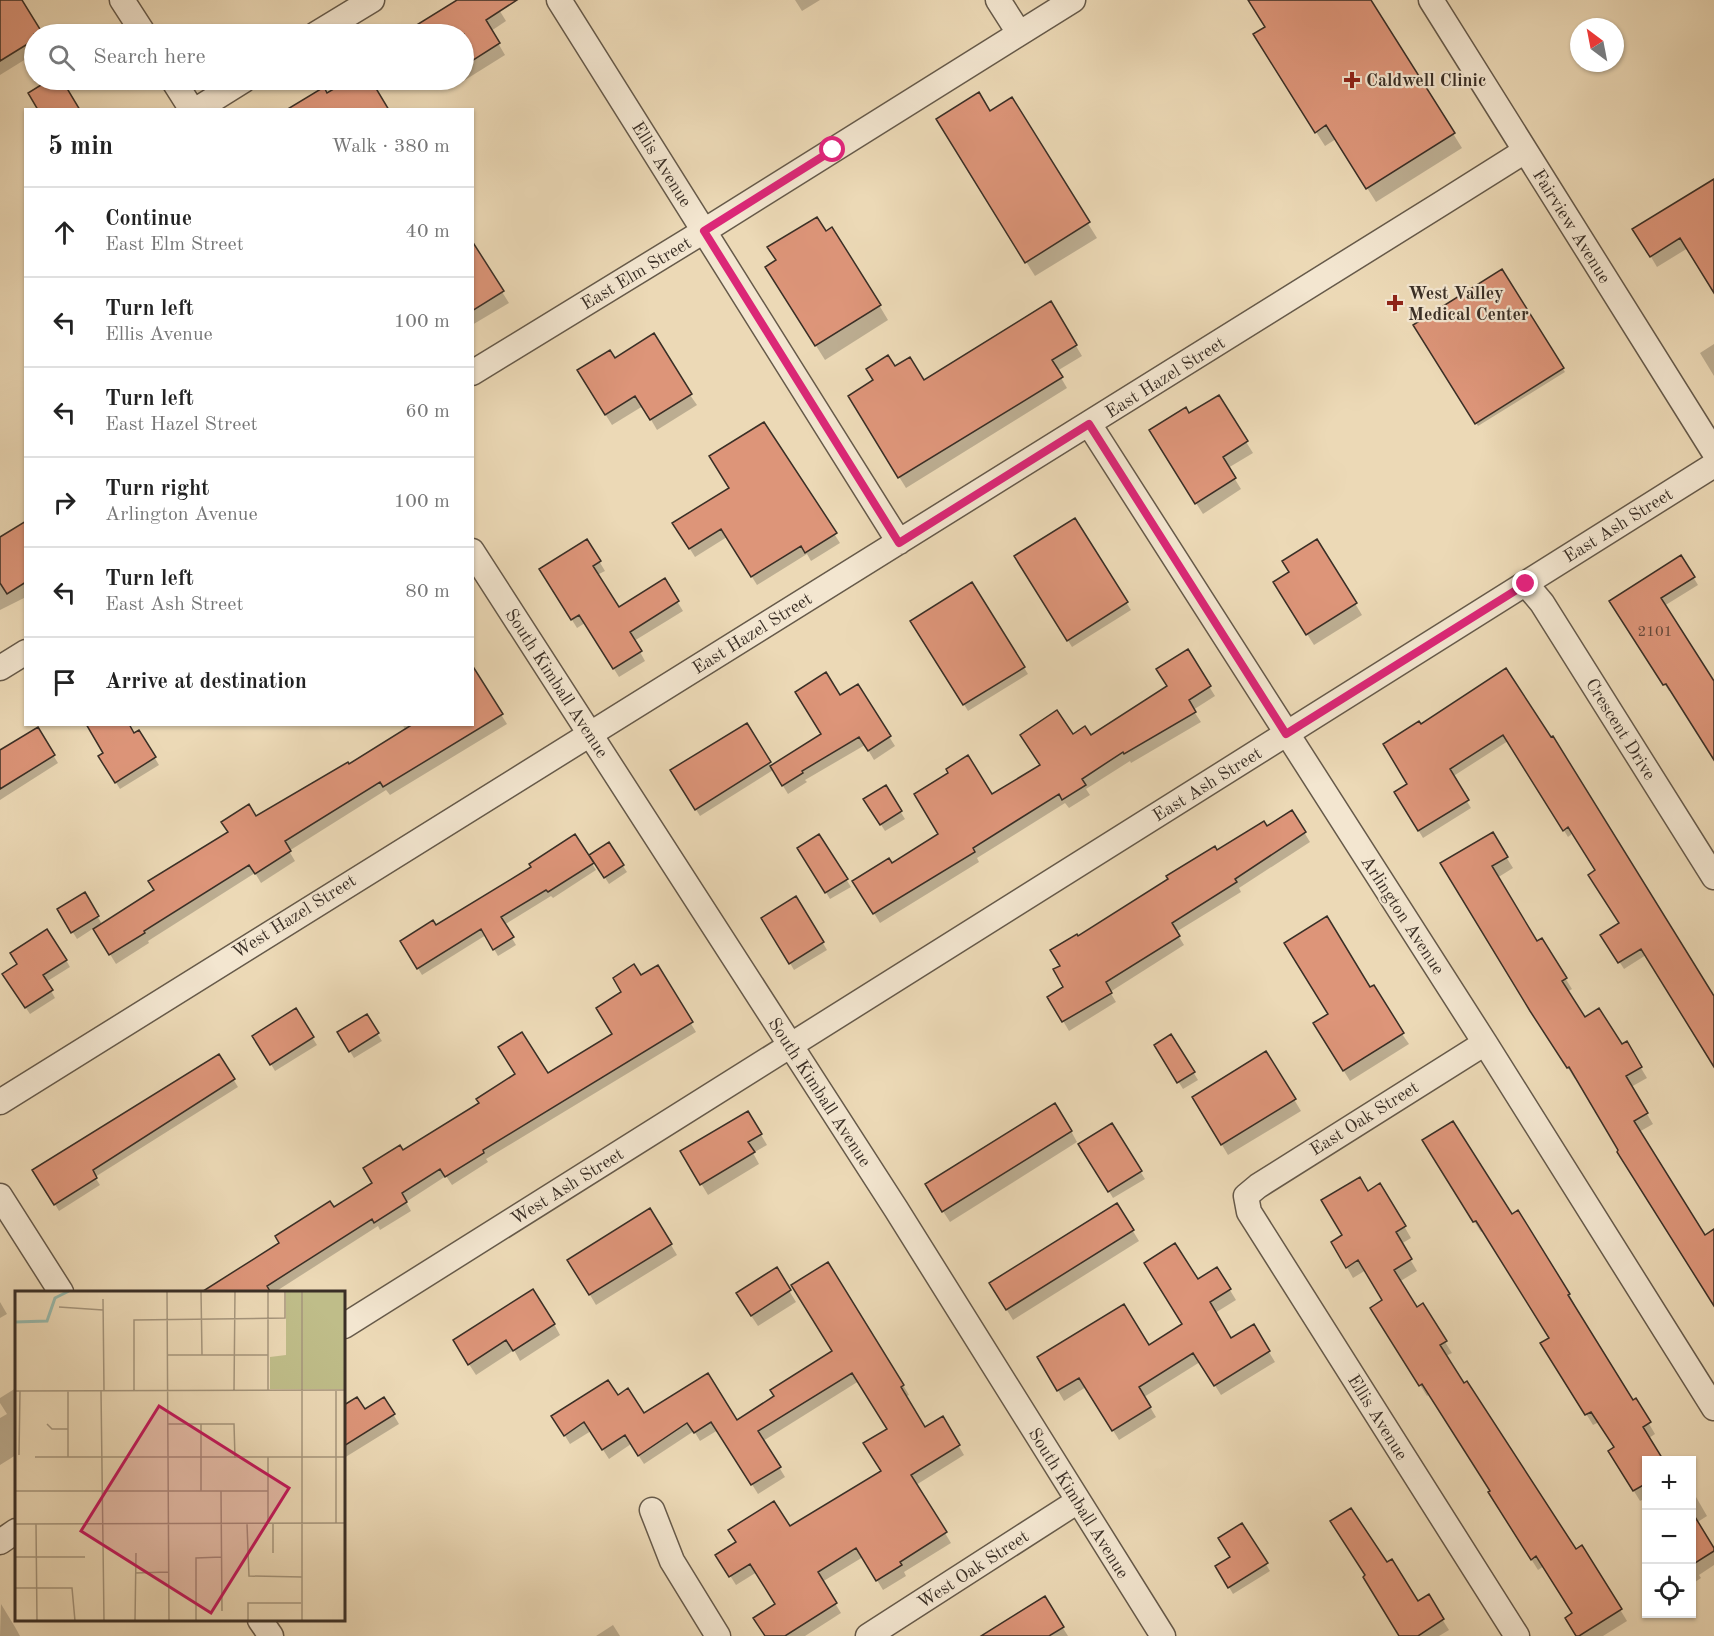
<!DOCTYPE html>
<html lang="en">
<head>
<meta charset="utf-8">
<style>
  body { margin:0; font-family:"Old Standard TT",serif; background:#f6f6f6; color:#222 }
  .controls { position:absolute; right:18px; bottom:18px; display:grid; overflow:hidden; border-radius:0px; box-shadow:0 2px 4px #0004 }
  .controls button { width:54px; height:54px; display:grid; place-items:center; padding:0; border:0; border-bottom:2px solid #e0e0e0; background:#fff; color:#222; font:30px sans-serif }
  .compass { position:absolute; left:1570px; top:18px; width:54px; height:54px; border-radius:50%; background:#fff; box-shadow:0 2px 4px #0004; rotate:328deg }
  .stop { position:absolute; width:18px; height:18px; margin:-14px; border:4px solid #db2777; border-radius:50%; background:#fff }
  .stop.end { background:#db2777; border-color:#fff; box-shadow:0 2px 6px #0008 }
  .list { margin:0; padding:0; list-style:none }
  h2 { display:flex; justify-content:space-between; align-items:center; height:78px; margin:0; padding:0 24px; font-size:26px }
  h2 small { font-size:20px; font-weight:400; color:#767676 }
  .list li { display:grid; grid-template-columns:39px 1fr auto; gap:18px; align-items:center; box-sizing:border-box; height:90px; padding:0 24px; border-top:2px solid #e0e0e0 }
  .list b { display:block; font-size:22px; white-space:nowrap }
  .list p { margin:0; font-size:20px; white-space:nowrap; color:#767676 }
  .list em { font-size:20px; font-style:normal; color:#767676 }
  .icon { flex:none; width:33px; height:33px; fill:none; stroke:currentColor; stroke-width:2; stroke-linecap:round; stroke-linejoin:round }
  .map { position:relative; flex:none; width:1714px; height:1636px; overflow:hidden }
  .search { position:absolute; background:#fff; box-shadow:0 2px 4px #0004; left:24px; top:24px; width:450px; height:66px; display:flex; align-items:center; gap:15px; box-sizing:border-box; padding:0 21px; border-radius:33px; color:#767676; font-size:22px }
  .panel { position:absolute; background:#fff; box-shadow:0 2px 4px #0004; left:24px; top:108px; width:450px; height:618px; border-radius:0px }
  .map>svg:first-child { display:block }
  .shadow { fill:#0003 }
  .building { fill:#dd9579; stroke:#3a2f26; stroke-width:1.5 }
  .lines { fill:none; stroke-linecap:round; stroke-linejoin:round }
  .minor-casing { stroke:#665a4a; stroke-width:27 }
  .minor { stroke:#f3e6d0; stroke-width:24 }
  .route { stroke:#db2777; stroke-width:8 }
  .poi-dot { fill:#8f2418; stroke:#f3e6d0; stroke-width:2 }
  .labels { text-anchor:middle; stroke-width:4.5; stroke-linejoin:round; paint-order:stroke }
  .number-label { font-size:15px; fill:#63483b }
  .poi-label { font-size:18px; font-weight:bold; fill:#3a2f26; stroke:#f3e6d0; text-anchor:start }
  .street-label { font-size:18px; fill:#3a2f26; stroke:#f3e6d0 }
  .inset-river { fill:none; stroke:#99baac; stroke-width:3 }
  .inset-road { fill:none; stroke:#a5957c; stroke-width:1.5 }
  .view { fill:#c2185b; fill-opacity:0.15; stroke:#c2185b; stroke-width:3 }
  .inset-edge { fill:none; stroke:#3a2f26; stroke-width:3 }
</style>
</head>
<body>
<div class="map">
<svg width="1714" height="1636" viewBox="0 0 1714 1636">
  <rect width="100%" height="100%" fill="#ecd9b6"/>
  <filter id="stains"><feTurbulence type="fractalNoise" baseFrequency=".00333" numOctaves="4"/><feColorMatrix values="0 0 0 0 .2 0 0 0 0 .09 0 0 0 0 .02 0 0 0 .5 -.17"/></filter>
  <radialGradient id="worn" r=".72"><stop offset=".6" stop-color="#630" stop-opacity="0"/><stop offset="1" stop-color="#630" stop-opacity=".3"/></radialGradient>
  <!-- shadow -->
  <path class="shadow" d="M9 0H20L41 34H34V54L0 75V5Z
    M460 0H493L506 21 491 31 505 55 457 85 453 80H464V34H425L420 25Z
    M795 0H820L802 11Z
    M1249 0H1370L1462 148 1376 202 1336 139 1325 146 1264 50 1267 28Z
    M1011 100 1097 238 1035 276 946 134 990 113Z
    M1714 181V291L1688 248 1657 267 1635 230Z
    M826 233 879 305 888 320 825 360 776 282Z
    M472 244 509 303 472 325Z
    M1501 271 1565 372 1478 426 1415 325Z
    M1050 303 1082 356 1057 371 1067 388 906 488 856 408 894 368 924 382Z
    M1714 344V376L1700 353Z
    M614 360 690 395 697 405 657 430 643 406 612 425 585 382Z
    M1218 397 1253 453 1228 468 1241 489 1203 514 1157 442 1189 415Z
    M764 424 840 543 811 561 807 554 757 585 727 537 695 557 674 524 730 489Z
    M1075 520 1131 610 1072 647 1016 557Z
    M26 522V597L0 610V538Z
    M587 541 605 571 597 575 618 609 664 580 683 611 634 641 645 661 619 677 585 623 577 628 546 578Z
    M1317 541 1362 615 1314 645 1281 593 1290 573Z
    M1681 557 1698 585 1664 606 1714 692V758L1672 690 1669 691 1615 608Z
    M972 584 1028 674 968 711 912 621Z
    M1187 651 1215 696 1193 710 1201 722 1131 763 1130 761 1086 789 1090 795 1069 808 1065 803 977 858 979 862 880 923 854 881 891 865 940 834 992 796 1041 765 1072 736 1091 737 1169 687Z
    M472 668 507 724 390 795 386 790 289 851 295 861 261 883 255 873 148 941 149 943 116 964 94 928 77 939 59 910 84 894 102 924 155 891 256 818 349 766 406 731 402 724H472Z
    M1506 670 1714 999V1065L1646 955 1624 969 1602 935 1620 924 1597 871 1573 833 1568 837 1508 741 1452 777 1471 808 1423 838 1396 793 1409 785 1421 726Z
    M857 686 895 746 874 760 865 745 805 780 807 782 788 794 773 770 700 816 672 771 746 725 772 767 823 734 840 697Z
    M37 729 58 763 0 800V752Z
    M139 732 159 765 120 789 100 757Z
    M885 787 905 819 885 831 865 800Z
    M1292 812 1310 842 1239 888 1241 892 1176 932 1184 945 1110 992 1116 1002 1069 1031 1049 997 1065 988 1061 966 1077 938 1217 852 1266 828Z
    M1492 834 1513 868 1497 878 1536 943 1565 978 1572 989 1567 992 1584 1019 1622 1046 1626 1043 1647 1078 1631 1087 1653 1124 1639 1132 1704 1237 1714 1231V1305L1577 1077 1575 1079 1539 1023 1442 864Z
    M575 836 596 870 553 898 551 896 504 925 516 945 498 956 486 935 422 975 402 942 435 927 533 867Z
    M819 836 851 887 830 899 799 848Z
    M595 862 623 866 627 872 609 884Z
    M796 898 827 950 794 970 763 918Z
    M66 960 70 967 46 982 55 998 30 1014 8 981 19 965Z
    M657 967 696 1032 486 1159 488 1162 452 1185 446 1176 406 1202 411 1211 380 1230 378 1226 275 1292H202L374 1183 403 1152 547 1075 614 1035 623 993 640 977Z
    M295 1010 317 1045 275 1071 254 1036Z
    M366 1016 382 1041 354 1058 339 1033Z
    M1321 1034H1402L1409 1044 1350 1081Z
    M1171 1036 1198 1080 1183 1089 1156 1046Z
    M1266 1053 1301 1111 1228 1155 1194 1098Z
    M219 1056 238 1087 95 1177 100 1185 59 1211 34 1170Z
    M748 1113 767 1145 753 1153 759 1164 708 1195 682 1152Z
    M1111 1125 1145 1179 1113 1198 1080 1144Z
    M1071 1131 1077 1142 950 1222 933 1196Z
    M1430 1152 1511 1216 1569 1294 1575 1305 1573 1307 1633 1402 1635 1400 1655 1434 1649 1438 1646 1503 1644 1499 1640 1501 1616 1462 1615 1448 1599 1422 1593 1425 1549 1354 1551 1338 1484 1231 1481 1232Z
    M1380 1185 1411 1238 1401 1244 1417 1271 1399 1282 1416 1309 1445 1342 1452 1353 1446 1356 1576 1551 1582 1547 1627 1621 1603 1636H1578L1574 1614 1544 1566 1538 1570 1496 1503 1492 1491 1430 1394 1427 1396 1378 1319 1384 1301 1366 1270 1353 1278 1333 1243 1344 1236 1368 1193Z
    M1117 1205 1139 1241 1013 1320 997 1294Z
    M650 1210 677 1255 596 1305 569 1260Z
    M776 1269 796 1302 758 1326 744 1305Z
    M1217 1269 1236 1300 1215 1313 1231 1340 1253 1326 1275 1362 1221 1395 1200 1362 1144 1397 1156 1417 1119 1440 1086 1387 1064 1401 1039 1358 1148 1347 1184 1325 1197 1281Z
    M0 1302 7 1314 0 1318Z
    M554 1324 560 1335 520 1361 514 1350 476 1375 461 1352Z
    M834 1351 903 1385 909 1395 905 1397 924 1429 942 1418 964 1455 916 1485 951 1543 904 1572 906 1576 883 1590 863 1557 822 1582 841 1613 805 1636H766L777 1604 757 1572 736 1585 717 1555 790 1528 882 1472 889 1429 859 1381 763 1441 785 1477 758 1494 718 1430 700 1441 694 1431 644 1464 631 1444 609 1459 591 1431 570 1444 559 1426 617 1397 643 1415 737 1422 776 1397Z
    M16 1388V1455L0 1465V1418L7 1414 0 1403V1398Z
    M356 1399 364 1412 384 1399 399 1424 344 1458V1407Z
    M1692 1490 1707 1516 1696 1523 1714 1551V1565L1699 1575 1701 1578 1692 1584Z
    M1242 1525 1270 1571 1233 1594 1217 1567 1232 1557Z
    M1386 1564 1417 1603 1428 1597 1449 1630 1439 1636H1401Z
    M1044 1598 1068 1636H984Z
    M1 1604 15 1627 20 1636H0Z
    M613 1625 620 1636H596Z"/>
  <!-- building -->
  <path class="building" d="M0 0H22L43 34H34V40L0 61Z
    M457 0H517L486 20 500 43 464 66V34H402Z
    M1248 0H1371L1455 133 1366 189 1326 125 1315 133 1253 34 1265 27Z
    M49 80H62L80 110H38L28 93Z
    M349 80H371L389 110H286L324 87 327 93Z
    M979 92 990 111 1012 97 1090 222 1025 263 936 119Z
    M1714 179V293L1680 238 1650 257 1632 229Z
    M817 217 826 231 832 227 881 305 815 346 765 267 776 260 767 247Z
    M472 241 504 291 472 311Z
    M1502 269 1564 368 1475 424 1413 325Z
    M1051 301 1077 345 1052 360 1063 377 898 478 848 396 873 380 866 369 888 355 895 366 910 357 924 380Z
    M654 333 692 394 650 420 635 396 605 415 577 370 610 350 615 358Z
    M1219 395 1248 441 1223 457 1236 478 1195 504 1149 430 1186 407 1189 413Z
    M764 422 837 533 805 553 801 546 751 577 721 529 689 549 672 523 729 488 709 456Z
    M1075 518 1128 602 1067 641 1014 556Z
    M26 521V582L7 594 0 583V537Z
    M587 539 601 561 593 566 619 607 665 578 679 601 630 632 642 651 613 669 579 615 571 620 539 569Z
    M1317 539 1357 603 1306 635 1273 582 1289 572 1282 561Z
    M1681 555 1695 577 1661 598 1714 681V760L1666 684 1663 685 1609 601Z
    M972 582 1025 667 963 705 910 621Z
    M1188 649 1211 686 1189 700 1196 712 1124 754 1123 752 1082 779 1086 785 1062 800 1059 794 973 848 975 852 873 914 852 881 889 858 892 863 938 834 914 794 948 773 946 769 968 755 992 794 1040 765 1020 735 1057 710 1073 734 1085 726 1091 735 1167 686 1156 669Z
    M472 665 503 714 383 787 380 782 285 841 291 851 255 874 249 865 144 931 145 933 109 955 93 929 154 890 148 881 228 832 221 822 249 804 256 816 348 762 349 764 413 724H472Z
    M1506 668 1551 737 1553 736 1714 996V1067L1641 949 1618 963 1600 935 1619 923 1588 875 1595 870 1568 827 1563 831 1503 735 1450 769 1469 800 1418 831 1394 792 1407 784 1383 744 1419 721 1421 724Z
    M826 672 840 695 858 684 891 736 868 751 859 737 802 771 803 773 782 786 770 766 821 734 795 692Z
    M747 723 771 762 695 810 670 770Z
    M86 724H129L134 733 139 730 156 757 115 783 98 756 103 753Z
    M38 727 55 755 0 789V750Z
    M886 785 902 811 880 825 863 799Z
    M1292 810 1306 832 1235 879 1237 882 1172 923 1180 936 1106 982 1112 993 1062 1022 1047 997 1063 987 1053 969 1060 966 1050 950 1077 934 1078 936 1168 879 1166 876 1215 846 1217 850 1264 821 1267 826Z
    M1493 832 1508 857 1492 866 1537 941 1542 938 1567 978 1562 981 1585 1017 1599 1008 1622 1044 1627 1041 1642 1067 1626 1076 1648 1113 1634 1121 1705 1235 1714 1229V1306L1617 1152 1618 1150 1569 1067 1567 1068 1530 1011 1440 863Z
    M575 834 594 863 548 892 546 890 501 917 514 937 493 950 481 929 417 969 400 941 433 920 436 925 531 867 529 864Z
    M819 834 848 879 825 893 797 848Z
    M609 842 624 865 604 878 589 855Z
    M85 892 99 916 71 933 57 909Z
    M796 896 824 942 789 964 761 918Z
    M1327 916 1370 987 1374 985 1404 1033 1343 1071 1313 1023 1328 1014 1284 943Z
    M47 929 67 960 43 975 53 990 25 1008 2 974 17 964 10 953Z
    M634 964 641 975 658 965 693 1022 483 1150 484 1153 445 1177 440 1169 402 1193 407 1202 374 1223 372 1219 267 1286 271 1293H200L279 1243 275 1236 330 1201 334 1207 372 1183 363 1168 400 1145 403 1150 479 1103 476 1099 515 1074 498 1047 522 1032 548 1073 612 1034 596 1008 621 992 613 978Z
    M296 1008 314 1037 270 1065 252 1036Z
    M367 1014 379 1033 349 1052 337 1032Z
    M1171 1034 1195 1072 1177 1083 1154 1045Z
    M1266 1051 1296 1099 1221 1145 1192 1097Z
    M219 1054 235 1079 93 1170 97 1178 54 1205 32 1170Z
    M1055 1103 1072 1131 942 1212 925 1184Z
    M748 1111 762 1134 748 1142 755 1152 700 1185 680 1151Z
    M1453 1121 1512 1214 1518 1210 1570 1294 1568 1295 1633 1400 1636 1398 1651 1422 1643 1427 1664 1461H1647V1483L1633 1491 1608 1451 1614 1447 1591 1412 1585 1415 1540 1343 1549 1338 1476 1221 1473 1222 1422 1140Z
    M1112 1123 1142 1171 1108 1192 1078 1144Z
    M1360 1177 1368 1191 1380 1183 1406 1226 1396 1232 1412 1259 1394 1270 1417 1307 1423 1303 1447 1341 1440 1345 1464 1383 1467 1381 1576 1549 1582 1545 1622 1609 1579 1636H1576L1565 1618 1572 1613 1536 1556 1531 1560 1488 1492 1490 1491 1422 1384 1419 1386 1370 1308 1382 1300 1358 1260 1346 1268 1331 1242 1342 1235 1321 1200Z
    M1117 1203 1134 1230 1006 1310 989 1283Z
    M650 1208 672 1244 589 1295 567 1260Z
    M1175 1243 1198 1279 1217 1267 1231 1289 1210 1302 1231 1338 1254 1324 1270 1351 1214 1386 1193 1353 1139 1387 1151 1407 1112 1431 1079 1378 1057 1391 1037 1357 1124 1304 1149 1345 1182 1324 1144 1263Z
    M828 1262 904 1385 901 1387 925 1427 943 1416 960 1445 911 1475 947 1532 900 1562 902 1565 876 1581 856 1548 818 1572 837 1603 785 1636H765L753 1618 775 1604 750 1564 729 1577 715 1555 736 1542 728 1530 774 1501 790 1526 881 1471 863 1443 887 1429 852 1373 758 1431 781 1467 751 1485 711 1422 694 1433 687 1423 638 1456 625 1435 602 1450 584 1422 564 1436 551 1416 608 1380 618 1395 628 1388 644 1413 708 1373 737 1420 774 1396 770 1390 832 1351 791 1285Z
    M777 1267 791 1290 751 1316 736 1293Z
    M533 1289 555 1324 513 1351 506 1340 468 1365 453 1340Z
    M357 1397 365 1409 384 1397 395 1414 344 1446V1405Z
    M1351 1508 1387 1562 1392 1559 1418 1601 1429 1594 1444 1619 1418 1636H1399L1363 1577 1365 1575 1330 1521Z
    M1692 1512 1714 1548V1551L1692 1565Z
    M1242 1523 1268 1563 1228 1588 1215 1566 1230 1557 1218 1538Z
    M1045 1596 1064 1627 1049 1636H981Z"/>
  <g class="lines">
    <!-- minor casing -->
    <g class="minor-casing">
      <path id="minor" d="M122 0 144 34
        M559 0 899 542
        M998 0 1019 33
        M1431 0 1714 452
        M316 34 372 0
        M173 80 192 110
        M196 110 244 80
        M472 373 704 231 1073 0
        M1089 424 1485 1043 1714 1408
        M472 551 896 1209 1163 1636
        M1526 584 1542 603 1714 877
        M0 668 26 652
        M1485 1043 1258 1186 1246 1196 1249 1212 1517 1636
        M0 1102C506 781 1018 470 1525 151
        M0 1196 61 1292
        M344 1326 1714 465
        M652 1510 672 1561 718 1636
        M0 1542 16 1531
        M260 1620 271 1636
        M868 1636 1078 1501"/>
    </g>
    <!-- minor -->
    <use href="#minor" class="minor"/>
  </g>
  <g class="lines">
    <!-- route -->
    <path class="route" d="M833 150 704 231 899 543 1089 424 1286 734 1526 584"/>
  </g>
  <!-- markers -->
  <g class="poi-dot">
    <path d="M1349 71h6v6h6v6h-6v6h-6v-6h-6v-6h6z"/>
    <path d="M1392 294h6v6h6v6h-6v6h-6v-6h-6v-6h6z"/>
  </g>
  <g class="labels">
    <!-- number labels -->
    <g class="number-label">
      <text x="1655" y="636">2101</text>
    </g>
    <!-- poi labels -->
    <g class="poi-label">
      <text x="1366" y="86">Caldwell Clinic</text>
      <text x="1408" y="299">West Valley<tspan x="1408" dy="21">Medical Center</tspan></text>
    </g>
    <!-- street labels -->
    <g class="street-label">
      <text transform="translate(662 164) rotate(58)" y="6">Ellis Avenue</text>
      <text transform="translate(1572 226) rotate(58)" y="6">Fairview Avenue</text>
      <text transform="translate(636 273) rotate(-31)" y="6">East Elm Street</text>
      <text transform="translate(1165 377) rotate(-32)" y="6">East Hazel Street</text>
      <text transform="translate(1618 525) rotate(-32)" y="6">East Ash Street</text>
      <text transform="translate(752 633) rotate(-32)" y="6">East Hazel Street</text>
      <text transform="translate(557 683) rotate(57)" y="6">South Kimball Avenue</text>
      <text transform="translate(1621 729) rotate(58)" y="6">Crescent Drive</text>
      <text transform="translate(1207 784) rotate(-32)" y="6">East Ash Street</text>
      <text transform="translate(1403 915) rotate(57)" y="6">Arlington Avenue</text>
      <text transform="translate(294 916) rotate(-32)" y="6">West Hazel Street</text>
      <text transform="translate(820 1092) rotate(57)" y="6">South Kimball Avenue</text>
      <text transform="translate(1364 1118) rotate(-32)" y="6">East Oak Street</text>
      <text transform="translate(567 1186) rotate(-32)" y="6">West Ash Street</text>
      <text transform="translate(1378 1417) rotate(58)" y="6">Ellis Avenue</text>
      <text transform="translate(1079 1503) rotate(58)" y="6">South Kimball Avenue</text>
      <text transform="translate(973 1569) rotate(-33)" y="6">West Oak Street</text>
    </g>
  </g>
  <!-- overview -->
  <g transform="translate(15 1291)">
    <rect width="330" height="330" fill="#ecd9b6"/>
    <path d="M271 0H330V98H255V66L271 64Z" fill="#bfbd89"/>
    <path class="inset-river" d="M0 31 32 30 40 7 54 0"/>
    <path class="inset-road" d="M152 0 154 330M186 0 187 64M287 0V330M88 8 89 100M44 16 88 19M153 64H253M0 100 330 99M86 100 89 330M119 100V29L270 27V0M219 100 220 0M253 100V0M321 100V232M32 133 37 138H53M153 133H219L220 167M186 133V200M4 164 5 100M20 166H330M53 166V100M253 166V233M0 200H253M206 200 207 320M0 233 330 232M21 233 22 330M232 233 234 285 287 286M258 233V262M0 266H70M120 282 154 281M0 297H57L60 330M120 330 121 262M181 330V267L207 266M233 330V312H286"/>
    <path class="view" d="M144 115 274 197 196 322 66 240Z"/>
    <rect width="330" height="330" class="inset-edge"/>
  </g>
  <rect width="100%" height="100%" filter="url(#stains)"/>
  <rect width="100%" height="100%" fill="url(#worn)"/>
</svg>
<div class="controls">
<button>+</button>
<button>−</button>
<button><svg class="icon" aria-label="locate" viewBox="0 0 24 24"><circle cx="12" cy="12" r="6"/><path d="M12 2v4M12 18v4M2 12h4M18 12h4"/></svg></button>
</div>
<svg class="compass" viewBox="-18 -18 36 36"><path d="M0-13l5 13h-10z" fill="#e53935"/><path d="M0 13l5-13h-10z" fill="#767676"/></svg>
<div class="stop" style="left:833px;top:150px"></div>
<div class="stop end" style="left:1526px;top:584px"></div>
<div class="search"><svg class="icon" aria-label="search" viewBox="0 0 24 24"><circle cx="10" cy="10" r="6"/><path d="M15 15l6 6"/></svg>Search here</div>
<section class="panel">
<h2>5 min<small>Walk · 380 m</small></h2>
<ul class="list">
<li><svg class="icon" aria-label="ahead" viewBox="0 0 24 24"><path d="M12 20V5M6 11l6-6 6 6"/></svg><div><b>Continue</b><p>East Elm Street</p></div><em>40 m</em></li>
<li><svg class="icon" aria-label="left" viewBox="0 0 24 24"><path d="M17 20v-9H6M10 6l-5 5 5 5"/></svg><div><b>Turn left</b><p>Ellis Avenue</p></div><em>100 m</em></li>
<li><svg class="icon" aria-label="left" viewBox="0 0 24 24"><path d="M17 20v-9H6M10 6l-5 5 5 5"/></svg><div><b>Turn left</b><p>East Hazel Street</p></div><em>60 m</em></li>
<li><svg class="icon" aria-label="right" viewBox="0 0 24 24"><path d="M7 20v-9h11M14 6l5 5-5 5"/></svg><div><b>Turn right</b><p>Arlington Avenue</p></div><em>100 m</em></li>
<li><svg class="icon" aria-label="left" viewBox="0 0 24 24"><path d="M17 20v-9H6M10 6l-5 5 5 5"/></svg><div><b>Turn left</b><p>East Ash Street</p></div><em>80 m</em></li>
<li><svg class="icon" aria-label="arrive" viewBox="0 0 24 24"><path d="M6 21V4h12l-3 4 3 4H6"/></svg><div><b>Arrive at destination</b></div></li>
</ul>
</section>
</div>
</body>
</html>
